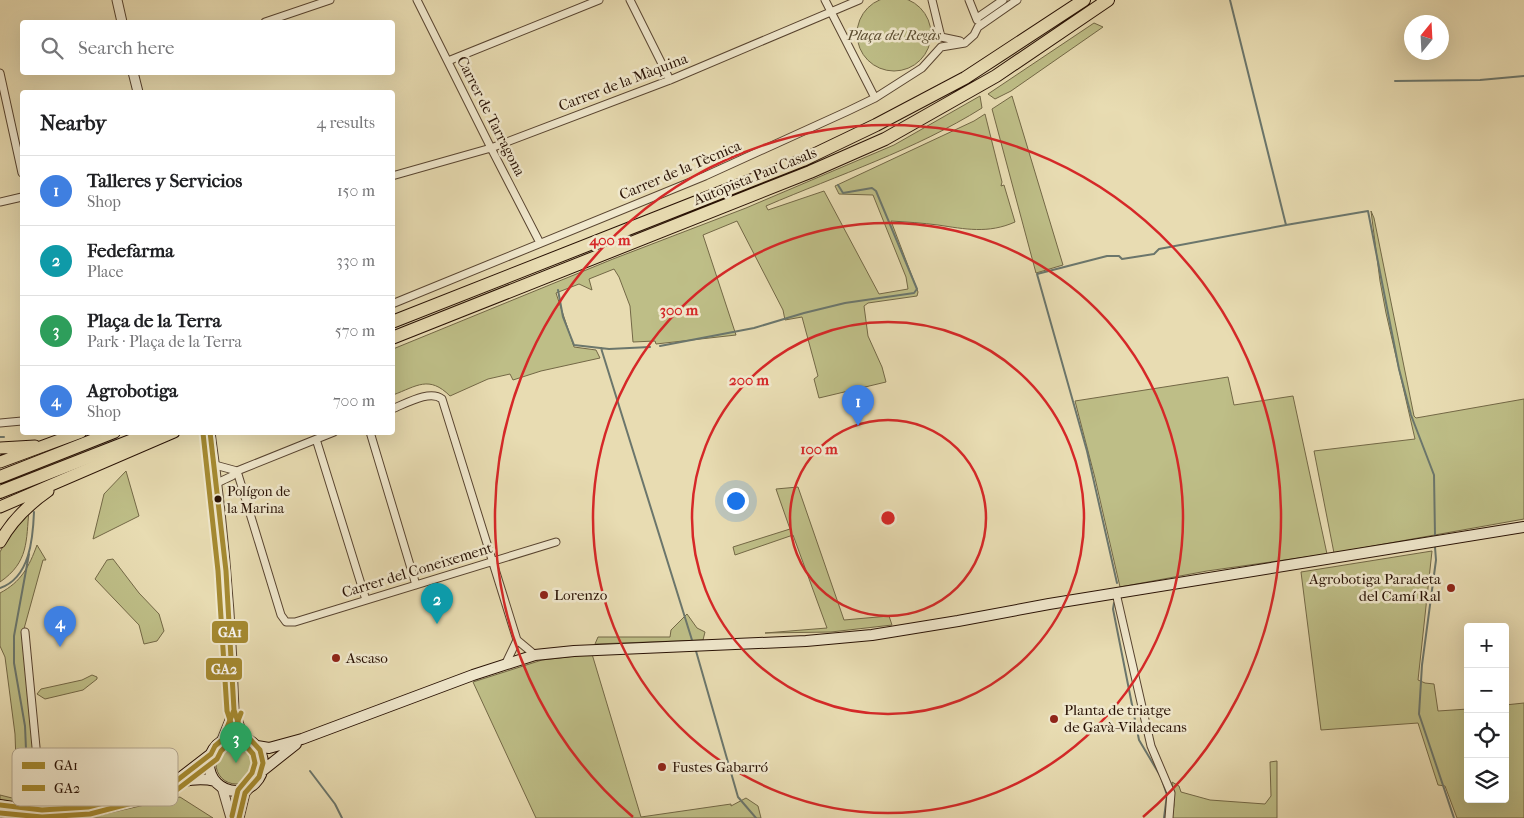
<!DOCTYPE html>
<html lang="en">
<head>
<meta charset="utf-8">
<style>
  body { margin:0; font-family:"IM FELL French Canon",serif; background:#f2f2f2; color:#202124 }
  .controls { position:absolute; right:15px; bottom:15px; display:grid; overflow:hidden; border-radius:5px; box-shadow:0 5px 20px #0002 }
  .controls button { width:45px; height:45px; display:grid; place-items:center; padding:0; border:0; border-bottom:1px solid #e0e0e0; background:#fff; color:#202124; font:25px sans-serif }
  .compass { position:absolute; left:1404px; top:15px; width:45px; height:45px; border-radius:50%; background:#fff; box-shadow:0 5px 20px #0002; rotate:18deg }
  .you { position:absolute; left:735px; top:500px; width:18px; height:18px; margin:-12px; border:4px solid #fff; border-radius:50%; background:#1a73e8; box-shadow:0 0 0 8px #1a73e833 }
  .badge { display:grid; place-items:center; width:32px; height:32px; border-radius:50%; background:#8f2418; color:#fff; font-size:16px; font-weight:700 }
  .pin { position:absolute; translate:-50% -41px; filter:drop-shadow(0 1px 2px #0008) }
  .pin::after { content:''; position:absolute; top:26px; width:18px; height:15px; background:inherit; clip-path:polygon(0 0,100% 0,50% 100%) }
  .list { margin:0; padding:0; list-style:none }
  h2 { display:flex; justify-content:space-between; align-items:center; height:65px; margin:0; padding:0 20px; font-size:21px }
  h2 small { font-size:16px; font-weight:400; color:#757577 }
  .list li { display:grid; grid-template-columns:32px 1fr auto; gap:15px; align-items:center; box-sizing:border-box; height:70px; padding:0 20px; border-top:1px solid #e0e0e0 }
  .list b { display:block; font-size:19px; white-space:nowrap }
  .list p { margin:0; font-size:16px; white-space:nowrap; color:#757577 }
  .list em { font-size:16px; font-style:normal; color:#757577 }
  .icon { flex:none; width:28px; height:28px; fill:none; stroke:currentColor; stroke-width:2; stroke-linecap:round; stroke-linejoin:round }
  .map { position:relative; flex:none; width:1524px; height:818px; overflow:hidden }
  .search { position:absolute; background:#fff; box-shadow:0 5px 20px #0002; left:20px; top:20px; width:375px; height:55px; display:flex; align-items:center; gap:12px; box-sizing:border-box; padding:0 18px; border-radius:5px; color:#757577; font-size:19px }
  .panel { position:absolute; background:#fff; box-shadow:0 5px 20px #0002; left:20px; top:90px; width:375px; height:345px; border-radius:5px }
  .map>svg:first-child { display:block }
  .green { fill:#bebe87; stroke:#736846 }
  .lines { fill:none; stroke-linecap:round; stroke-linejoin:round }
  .stream { stroke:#6b766c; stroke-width:2 }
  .minor-casing { stroke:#584430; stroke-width:9 }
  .tertiary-casing { stroke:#584430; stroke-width:11 }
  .secondary-casing { stroke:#281104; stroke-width:12 }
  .trunk-casing { stroke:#281104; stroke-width:13 }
  .motorway-casing { stroke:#281104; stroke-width:14 }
  .minor { stroke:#f0e8cd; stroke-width:7 }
  .tertiary { stroke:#f0e8cd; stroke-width:9 }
  .secondary { stroke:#f0e8cd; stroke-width:10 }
  .trunk { stroke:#e8dcb2; stroke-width:11 }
  .motorway { stroke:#e8dcb2; stroke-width:12 }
  .bus-1-casing { stroke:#f0e8cd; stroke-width:9 }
  .bus-2-casing { stroke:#f0e8cd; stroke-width:9 }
  .bus-1 { stroke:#a58a31; stroke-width:5 }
  .bus-2 { stroke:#a58a31; stroke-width:5 }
  .ring { fill:none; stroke:#d62828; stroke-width:2.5 }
  .bus-dot { fill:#281104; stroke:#f0e8cd; stroke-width:2 }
  .poi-dot { fill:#8f2418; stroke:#f0e8cd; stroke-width:2 }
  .labels { text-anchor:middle; stroke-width:5; stroke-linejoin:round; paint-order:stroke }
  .bus-label { font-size:14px; fill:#281104; stroke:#f0e8cd; text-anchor:start }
  .park-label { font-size:15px; font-style:italic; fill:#5c4e32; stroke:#f0e8cd }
  .street-label { font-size:15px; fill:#281104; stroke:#f0e8cd }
  .poi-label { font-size:15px; fill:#281104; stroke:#f0e8cd; text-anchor:start }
  .key { fill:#f0e8cd; stroke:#b4a891; stroke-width:1 }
  .key-label { font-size:14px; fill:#281104 }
  .centre { fill:#d62828; stroke:#f0e8cd; stroke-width:2.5 }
  .ring-label { font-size:15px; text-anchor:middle; font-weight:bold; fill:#d62828; stroke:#f0e8cd; stroke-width:5; stroke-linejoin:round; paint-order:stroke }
  .line-badge { stroke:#f0e8cd; stroke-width:2 }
  .badge-label { font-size:14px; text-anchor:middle; font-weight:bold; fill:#fff }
</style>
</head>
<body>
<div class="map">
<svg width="1524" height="818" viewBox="0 0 1524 818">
  <rect width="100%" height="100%" fill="#e8dcb2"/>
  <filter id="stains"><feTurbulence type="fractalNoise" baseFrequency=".004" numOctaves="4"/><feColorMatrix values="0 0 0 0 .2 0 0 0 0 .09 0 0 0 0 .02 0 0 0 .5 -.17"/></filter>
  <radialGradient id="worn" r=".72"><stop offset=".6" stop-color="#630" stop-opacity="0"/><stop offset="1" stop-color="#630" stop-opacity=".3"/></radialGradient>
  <!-- green -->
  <path class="green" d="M857 34a37 37 0 1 1 74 0a37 37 0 1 1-74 0Z
    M1094 23 1103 27 1011 91 995 99 988 94Z
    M980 96 982 108C915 150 838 175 766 206L768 210 824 191 879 294 908 289 906 277 873 195 839 194 835 186 974 121 985 114 1002 182 1001 186 1004 185 1015 222C988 234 965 229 938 225 923 223 907 222 891 221L918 292 917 296 868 303 864 306 868 336 882 367 886 382 819 398 814 379 818 376 802 317 785 320 783 310 737 221 703 235 736 335 656 344 655 341 633 342 630 306 619 277 614 269 589 279 592 290 579 284 556 293 574 347 596 350 600 358 541 371 513 380 510 374 488 379 450 396C429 375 417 386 393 395V349L613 259 746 208 894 145Z
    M1012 96 1063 265 1036 273 992 109Z
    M1371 211 1374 218 1414 416 1416 418 1524 399V519L1334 553 1314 451 1415 439 1386 313 1380 281Z
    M1228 377 1234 405 1293 396 1327 554 1207 571 1120 587 1095 478 1075 401Z
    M126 471 139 516 93 539 104 494Z
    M798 487 844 620 889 616 892 625 831 632 765 633 827 628 793 535 735 555 733 547 790 529 776 489Z
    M29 510C26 541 29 562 0 582V552L10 533Z
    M37 545 46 560H43L22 636 39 801 35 805 0 801V795L12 798 17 789 15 734 5 657 0 646V593C21 582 29 567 37 545Z
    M1432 551 1418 680 1425 683 1434 684 1438 711 1468 709V799H1505V705L1524 703V818H1457L1445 786 1438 785 1418 723 1321 730 1301 572Z
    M113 559 139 593 159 614 164 631 157 641 144 644 139 625 95 579 107 560Z
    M687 614 697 628 705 632 703 640 595 644 598 637H670L671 630Z
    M592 654 641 817 731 804V806L746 798 758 806 761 818H536L473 682 542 660Z
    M92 675 97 677V679L83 690 45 699 37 694 41 689 82 680Z
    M216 764a20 20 0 1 1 40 0a20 20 0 1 1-40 0Z
    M1277 761V818H1172L1174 805 1172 782 1179 786 1181 792 1210 800 1265 804 1271 796 1270 762Z
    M180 797 213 818H87Z
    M0 809 18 813 39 814 26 818H1Z"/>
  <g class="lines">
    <!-- stream -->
    <path class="stream" d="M1395 81 1480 80 1524 76
      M1286 225 1368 211 1399 369 1411 415 1434 475 1435 535
      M558 290 563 317 574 345 609 349 650 347
      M660 346 754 328 804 313 845 303 914 293 917 289 876 191 872 188 843 193 838 185
      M601 348 692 640
      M0 437H4
      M1435 547 1436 560 1422 665 1419 714 1454 818
      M1117 583 1087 451 1037 274 1107 256H1119L1122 259 1154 254 1159 249 1286 225 1230 0
      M0 588C30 578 33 538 34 512
      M1114 603 1113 609 1139 740 1161 777 1167 795 1164 818
      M696 651 738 797 756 818
      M310 771 335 804 342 818
      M28 796 25 726 14 663V636L29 554"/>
    <!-- minor casing -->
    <g class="minor-casing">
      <path id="minor" d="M417 0 491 148 540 243
        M630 0 670 80
        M825 0 875 98
        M932 0 941 37 960 41
        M969 0 977 20
        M977 18 1003 0
        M265 22 330 0
        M965 43 974 35 978 27 1017 0
        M448 61 599 0
        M0 73 22 173
        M392 176 491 148 670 80 859 0
        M0 202 22 197
        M392 304 705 176 848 111 875 98 922 68 941 47 965 43
        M392 409C405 404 430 389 442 399L517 640 535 655
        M0 423 22 421
        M370 432 416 585
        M316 439 366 600
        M215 465 237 471
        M237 471 281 615 286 622H295L556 542
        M217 483 232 476 237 471 334 432
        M1116 593 1151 746 1171 793 1169 818
        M25 632 42 810
        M506 663 517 640"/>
    </g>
    <!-- tertiary casing -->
    <g class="tertiary-casing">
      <path id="tertiary" d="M117 0 122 22
        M133 72 138 92
        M210 432C223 524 231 617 234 710L240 728 249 740
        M222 740 234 710
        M222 787 231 818
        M239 818 245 793 249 788"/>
    </g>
    <!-- secondary casing -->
    <g class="secondary-casing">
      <path id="secondary" d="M209 764a27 27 0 1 1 54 0a27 27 0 1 1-54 0Z
        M257 746 269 748 302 739 473 675 535 655 574 651 806 641 872 635 958 621 1049 604 1524 527
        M262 771 296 744
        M176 781 211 754
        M0 805 26 809 58 810
        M43 818C70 812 98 806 125 798 153 791 186 774 215 781"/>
    </g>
    <!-- trunk casing -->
    <g class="trunk-casing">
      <path id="trunk" d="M0 448 35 446
        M0 462 81 432
        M0 507 174 432
        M0 542C12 520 28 505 48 491"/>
    </g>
    <!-- motorway casing -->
    <g class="motorway-casing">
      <path id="motorway" d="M392 322 803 160 876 125 965 78 1084 0
        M392 338 810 172 885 139 996 76 1108 0
        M0 477 114 432
        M0 492 153 432"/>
    </g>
    <!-- minor -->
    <use href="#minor" class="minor"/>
    <!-- tertiary -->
    <use href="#tertiary" class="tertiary"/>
    <!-- secondary -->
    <use href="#secondary" class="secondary"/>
    <!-- trunk -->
    <use href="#trunk" class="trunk"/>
    <!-- motorway -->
    <use href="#motorway" class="motorway"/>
    <!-- bus-1 casing -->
    <g class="bus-1-casing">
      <path id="bus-1" d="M210 432 226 571 234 710 240 728 260 750 263 763 259 777 245 793 239 818
        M0 805 42 810 88 807 171 785 211 754 215 746 222 740 234 710"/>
    </g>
    <!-- bus-2 casing -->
    <g class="bus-2-casing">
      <path id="bus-2" d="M203 433 218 571 227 711 234 732 253 754 255 763 252 773 238 790 232 816
        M0 813 42 817 90 814 174 792 217 759 221 751 229 743 241 713"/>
    </g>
    <!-- bus-1 -->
    <use href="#bus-1" class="bus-1"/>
    <!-- bus-2 -->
    <use href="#bus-2" class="bus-2"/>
  </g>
  <!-- distance rings -->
  <g class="ring">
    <circle cx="888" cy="518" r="98"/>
    <circle cx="888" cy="518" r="196"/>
    <circle cx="888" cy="518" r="295"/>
    <path d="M633 817A393 393 0 1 1 1143 817"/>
  </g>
  <!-- markers -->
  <circle class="bus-dot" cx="218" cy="499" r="4.5"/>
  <g class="poi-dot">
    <circle cx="1451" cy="588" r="5"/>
    <circle cx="544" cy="595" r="5"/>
    <circle cx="336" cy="658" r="5"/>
    <circle cx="1054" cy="719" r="5"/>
    <circle cx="662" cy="767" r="5"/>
  </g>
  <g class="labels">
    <!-- bus labels -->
    <g class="bus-label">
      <text x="227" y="496">Polígon de<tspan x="227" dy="17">la Marina</tspan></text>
    </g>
    <!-- park labels -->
    <g class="park-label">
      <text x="894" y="40">Plaça del Regàs</text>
    </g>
    <!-- street labels -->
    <g class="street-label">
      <text transform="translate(623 82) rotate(-21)" y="5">Carrer de la Màquina</text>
      <text transform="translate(491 116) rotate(63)" y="5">Carrer de Tarragona</text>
      <text transform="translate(680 170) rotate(-23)" y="5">Carrer de la Tècnica</text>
      <text transform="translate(755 176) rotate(-22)" y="5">Autopista Pau Casals</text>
      <text transform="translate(417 570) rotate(-17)" y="5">Carrer del Coneixement</text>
    </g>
    <!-- poi labels -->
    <g class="poi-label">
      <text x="1441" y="584" text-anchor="end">Agrobotiga Paradeta<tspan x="1441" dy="17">del Camí Ral</tspan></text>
      <text x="554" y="600">Lorenzo</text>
      <text x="346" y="663">Ascaso</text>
      <text x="1064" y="715">Planta de triatge<tspan x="1064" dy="17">de Gavà-Viladecans</tspan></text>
      <text x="672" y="772">Fustes Gabarró</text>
    </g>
  </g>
  <!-- legend -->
  <rect x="12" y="748" width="166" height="58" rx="8" class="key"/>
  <rect x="22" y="762" width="23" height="7" fill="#a58a31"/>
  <rect x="22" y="785" width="23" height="6" fill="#a58a31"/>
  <g class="key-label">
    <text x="54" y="770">GA1</text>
    <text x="54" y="793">GA2</text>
  </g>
  <circle cx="888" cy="518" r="8" class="centre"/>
  <g class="ring-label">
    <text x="610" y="245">400 m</text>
    <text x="679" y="315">300 m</text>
    <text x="749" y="385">200 m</text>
    <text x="819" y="454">100 m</text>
  </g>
  <g class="line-badge">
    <rect x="211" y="620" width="38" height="24" rx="5" fill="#a58a31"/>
    <rect x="205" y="657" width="38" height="24" rx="5" fill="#a58a31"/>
  </g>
  <g class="badge-label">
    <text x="230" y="637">GA1</text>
    <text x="224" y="674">GA2</text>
  </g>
  <rect width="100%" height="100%" filter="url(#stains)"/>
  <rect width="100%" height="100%" fill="url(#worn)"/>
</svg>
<div class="controls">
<button>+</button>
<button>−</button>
<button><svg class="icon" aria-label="locate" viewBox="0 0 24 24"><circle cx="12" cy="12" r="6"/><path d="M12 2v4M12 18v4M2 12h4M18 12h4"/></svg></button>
<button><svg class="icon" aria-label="layers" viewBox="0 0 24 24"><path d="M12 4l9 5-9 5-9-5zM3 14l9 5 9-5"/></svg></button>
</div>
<svg class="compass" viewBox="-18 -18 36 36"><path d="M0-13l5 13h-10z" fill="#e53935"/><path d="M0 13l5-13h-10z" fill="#757577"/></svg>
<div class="you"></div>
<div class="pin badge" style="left:858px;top:426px;background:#3f7fe0">1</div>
<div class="pin badge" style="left:437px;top:624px;background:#0f9aa8">2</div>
<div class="pin badge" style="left:236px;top:763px;background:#2e9e5b">3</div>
<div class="pin badge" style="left:60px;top:647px;background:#3f7fe0">4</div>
<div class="search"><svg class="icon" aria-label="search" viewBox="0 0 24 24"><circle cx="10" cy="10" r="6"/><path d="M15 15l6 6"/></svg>Search here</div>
<section class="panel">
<h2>Nearby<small>4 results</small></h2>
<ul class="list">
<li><span class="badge" style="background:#3f7fe0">1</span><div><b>Talleres y Servicios</b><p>Shop</p></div><em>150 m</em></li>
<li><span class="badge" style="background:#0f9aa8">2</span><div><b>Fedefarma</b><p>Place</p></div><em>330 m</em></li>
<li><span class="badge" style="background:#2e9e5b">3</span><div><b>Plaça de la Terra</b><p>Park · Plaça de la Terra</p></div><em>570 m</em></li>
<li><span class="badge" style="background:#3f7fe0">4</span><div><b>Agrobotiga</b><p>Shop</p></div><em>700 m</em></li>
</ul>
</section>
</div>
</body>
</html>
